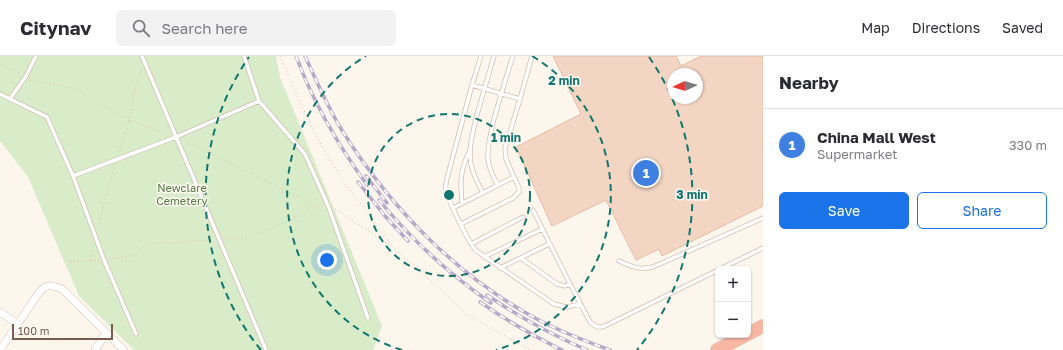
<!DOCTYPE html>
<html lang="en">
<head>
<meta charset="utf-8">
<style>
  body { margin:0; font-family:"Golos Text",sans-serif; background:#f2f2f3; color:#2b2b33 }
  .controls { position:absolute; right:12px; bottom:12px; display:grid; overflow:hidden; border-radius:6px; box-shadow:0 1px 3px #0004 }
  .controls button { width:36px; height:36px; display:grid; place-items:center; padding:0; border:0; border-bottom:1px solid #e1e1e2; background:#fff; color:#2b2b33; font:20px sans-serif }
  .compass { position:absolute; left:667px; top:12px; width:36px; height:36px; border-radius:50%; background:#fff; box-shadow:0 1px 3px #0004; rotate:266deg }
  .scale { position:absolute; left:12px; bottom:10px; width:101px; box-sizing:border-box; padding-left:4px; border:2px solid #7a5c4d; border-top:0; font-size:11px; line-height:14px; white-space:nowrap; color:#7a5c4d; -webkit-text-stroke:3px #fffaf3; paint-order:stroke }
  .you { position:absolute; left:327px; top:204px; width:14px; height:14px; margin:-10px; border:3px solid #fff; border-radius:50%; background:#1a73e8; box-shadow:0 0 0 6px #1a73e833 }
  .badge { display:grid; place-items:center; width:26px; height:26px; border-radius:50%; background:#1a73e8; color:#fff; font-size:13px; font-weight:700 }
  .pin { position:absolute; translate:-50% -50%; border:2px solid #fff; box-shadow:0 1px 4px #0006 }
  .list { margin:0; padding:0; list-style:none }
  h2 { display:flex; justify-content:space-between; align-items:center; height:52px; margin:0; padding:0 16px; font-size:17px }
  h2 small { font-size:13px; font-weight:400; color:#7c7c81 }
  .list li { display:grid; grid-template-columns:26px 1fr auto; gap:12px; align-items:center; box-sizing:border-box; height:72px; padding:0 16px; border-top:1px solid #e1e1e2 }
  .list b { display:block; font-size:15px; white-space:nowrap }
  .list p { margin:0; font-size:13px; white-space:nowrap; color:#7c7c81 }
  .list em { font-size:13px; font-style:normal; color:#7c7c81 }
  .actions { display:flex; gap:8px; padding:12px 16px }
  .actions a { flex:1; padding:9px 0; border:1px solid #1a73e8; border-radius:6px; text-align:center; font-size:14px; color:#1a73e8 }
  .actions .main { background:#1a73e8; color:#fff }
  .icon { flex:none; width:22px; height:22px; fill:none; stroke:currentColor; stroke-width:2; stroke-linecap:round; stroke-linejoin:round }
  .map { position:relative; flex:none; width:763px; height:294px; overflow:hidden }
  header { display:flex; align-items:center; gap:24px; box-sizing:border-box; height:56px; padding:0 20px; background:#fff; border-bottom:1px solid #e1e1e2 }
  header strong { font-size:19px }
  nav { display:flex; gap:22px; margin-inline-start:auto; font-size:14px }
  .search { width:280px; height:36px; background:#f2f2f3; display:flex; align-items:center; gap:10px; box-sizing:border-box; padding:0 14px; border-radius:6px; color:#7c7c81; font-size:15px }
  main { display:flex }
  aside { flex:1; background:#fff }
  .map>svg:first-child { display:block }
  .green { fill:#d8ecc9 }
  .building { fill:#f3d5c3; stroke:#e6bba3; fill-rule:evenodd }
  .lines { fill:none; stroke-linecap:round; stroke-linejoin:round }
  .lane-casing { stroke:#d1beb0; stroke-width:5 }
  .street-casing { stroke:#d1beb0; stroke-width:8 }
  .highway-casing { stroke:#dad1cd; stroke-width:14 }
  .path { stroke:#d9b8a5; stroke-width:1; stroke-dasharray:1 3; stroke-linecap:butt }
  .lane { stroke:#fff; stroke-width:3.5 }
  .street { stroke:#fff; stroke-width:7 }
  .highway { stroke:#f7b7a3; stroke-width:13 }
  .rail-casing { stroke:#b9a8c9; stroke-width:3.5 }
  .rail { stroke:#fffaf3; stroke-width:2; stroke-dasharray:6; stroke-linecap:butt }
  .ring { fill:none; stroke:#0f766e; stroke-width:2; stroke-dasharray:7 5 }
  .labels { text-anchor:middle; stroke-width:3; stroke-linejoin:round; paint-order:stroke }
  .park-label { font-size:11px; fill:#537a41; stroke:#fffaf3 }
  .centre { fill:#0f766e; stroke:#fffaf3; stroke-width:2 }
  .ring-label { font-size:12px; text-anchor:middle; font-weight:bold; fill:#0f766e; stroke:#fffaf3; stroke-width:3; stroke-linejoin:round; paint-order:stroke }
</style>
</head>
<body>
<header>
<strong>Citynav</strong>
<div class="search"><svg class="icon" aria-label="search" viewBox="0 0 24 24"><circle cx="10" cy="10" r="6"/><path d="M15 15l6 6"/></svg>Search here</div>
<nav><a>Map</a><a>Directions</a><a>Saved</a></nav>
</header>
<main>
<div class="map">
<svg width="763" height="294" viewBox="0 0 763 294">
  <rect width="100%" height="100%" fill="#fdf6ec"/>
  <!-- green -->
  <path class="green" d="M0 0H276L280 21 382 270 373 294H134L79 240 28 121 0 85Z"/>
  <!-- building -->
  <path class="building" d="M553 0H676L681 10 701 0H763V150L662 200 659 193 636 204 606 144 552 170 516 91 581 58ZM673 18H697V42H673Z"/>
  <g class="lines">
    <!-- lane casing -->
    <g class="lane-casing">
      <path id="lane" d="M142 0 266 294
        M244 0 259 45 305 98 329 152 368 262
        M481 0 472 29 449 115C447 121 445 128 446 134 447 143 468 184 474 192 475 194 478 196 481 198L554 248 566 251 581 248
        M472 29 520 43
        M0 38 47 61 73 120 104 204 136 278
        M10 43 26 20 36 0
        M73 120 176 81 259 45
        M498 129C493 121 489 113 488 103 487 90 491 76 494 63 500 42 506 21 513 0
        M483 137C478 128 473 118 471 108 468 93 473 77 476 62 482 41 488 21 494 0
        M462 147C460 125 460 114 470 94
        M453 152 514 121
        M533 154 570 228 590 266 597 271H601L605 270 718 214
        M461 168 513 142 519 136V132L506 103 505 92 520 43 532 0
        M471 188 523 161
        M484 201 542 173
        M521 202 557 228 565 230 570 228
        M619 205C633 211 638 214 653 211L763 162
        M500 212 549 188
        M720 213 763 192"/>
    </g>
    <!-- street casing -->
    <g class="street-casing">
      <path id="street" d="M0 256 18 268
        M0 294 38 238C45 228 50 228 62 233L124 294
        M95 294 106 277"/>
    </g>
    <!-- highway casing -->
    <g class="highway-casing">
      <path id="highway" d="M748 278 763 270
        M717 294 746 279"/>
    </g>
    <!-- path -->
    <path class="path" d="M280 0C294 32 307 64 324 94 343 128 369 157 391 189
      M0 8 21 18
      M30 24 73 32 129 64 167 78
      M185 85 319 151H322
      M119 96 129 64 136 28 142 13
      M335 153 391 190 439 232 466 258 530 294
      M98 171 115 109
      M226 183 249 182 318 151
      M110 203 131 200 148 188 213 184
      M90 204 93 192
      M70 206 99 204"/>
    <!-- lane -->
    <use href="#lane" class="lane"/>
    <!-- street -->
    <use href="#street" class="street"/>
    <!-- highway -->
    <use href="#highway" class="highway"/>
    <!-- rail casing -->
    <g class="rail-casing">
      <path id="rail" d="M296 0C313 46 338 89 367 129
        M305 0C317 26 328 52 343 76 391 152 456 219 535 262 559 275 585 285 610 294
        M366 120 387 147
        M358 126 385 160 408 185
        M379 144C411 183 449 218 491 247
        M487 239C519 261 552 279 587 294
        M480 246C506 264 533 280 562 294"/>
    </g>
    <!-- rail -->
    <use href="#rail" class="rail"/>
  </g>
  <!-- distance rings -->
  <g class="ring">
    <circle cx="449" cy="139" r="81"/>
    <path d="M402 294A162 162 0 0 1 366 0M532 0A162 162 0 0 1 496 294"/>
    <path d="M261 294A243 243 0 0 1 249 1M649 1A243 243 0 0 1 637 294"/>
  </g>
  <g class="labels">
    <!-- park labels -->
    <g class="park-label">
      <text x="182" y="136">Newclare<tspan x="182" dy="13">Cemetery</tspan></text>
    </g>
  </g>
  <circle cx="449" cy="139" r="6" class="centre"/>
  <g class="ring-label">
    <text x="564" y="29">2 min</text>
    <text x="506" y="86">1 min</text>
    <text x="692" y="143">3 min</text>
  </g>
</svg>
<div class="controls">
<button>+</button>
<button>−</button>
</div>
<svg class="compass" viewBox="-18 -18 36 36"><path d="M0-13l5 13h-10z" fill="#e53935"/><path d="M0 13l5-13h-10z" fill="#7c7c81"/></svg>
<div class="scale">100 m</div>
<div class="you"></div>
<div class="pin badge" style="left:646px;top:117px;background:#3f7fe0">1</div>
</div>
<aside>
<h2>Nearby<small></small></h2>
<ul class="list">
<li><span class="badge" style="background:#3f7fe0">1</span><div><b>China Mall West</b><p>Supermarket</p></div><em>330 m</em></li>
</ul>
<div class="actions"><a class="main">Save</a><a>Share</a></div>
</aside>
</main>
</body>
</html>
